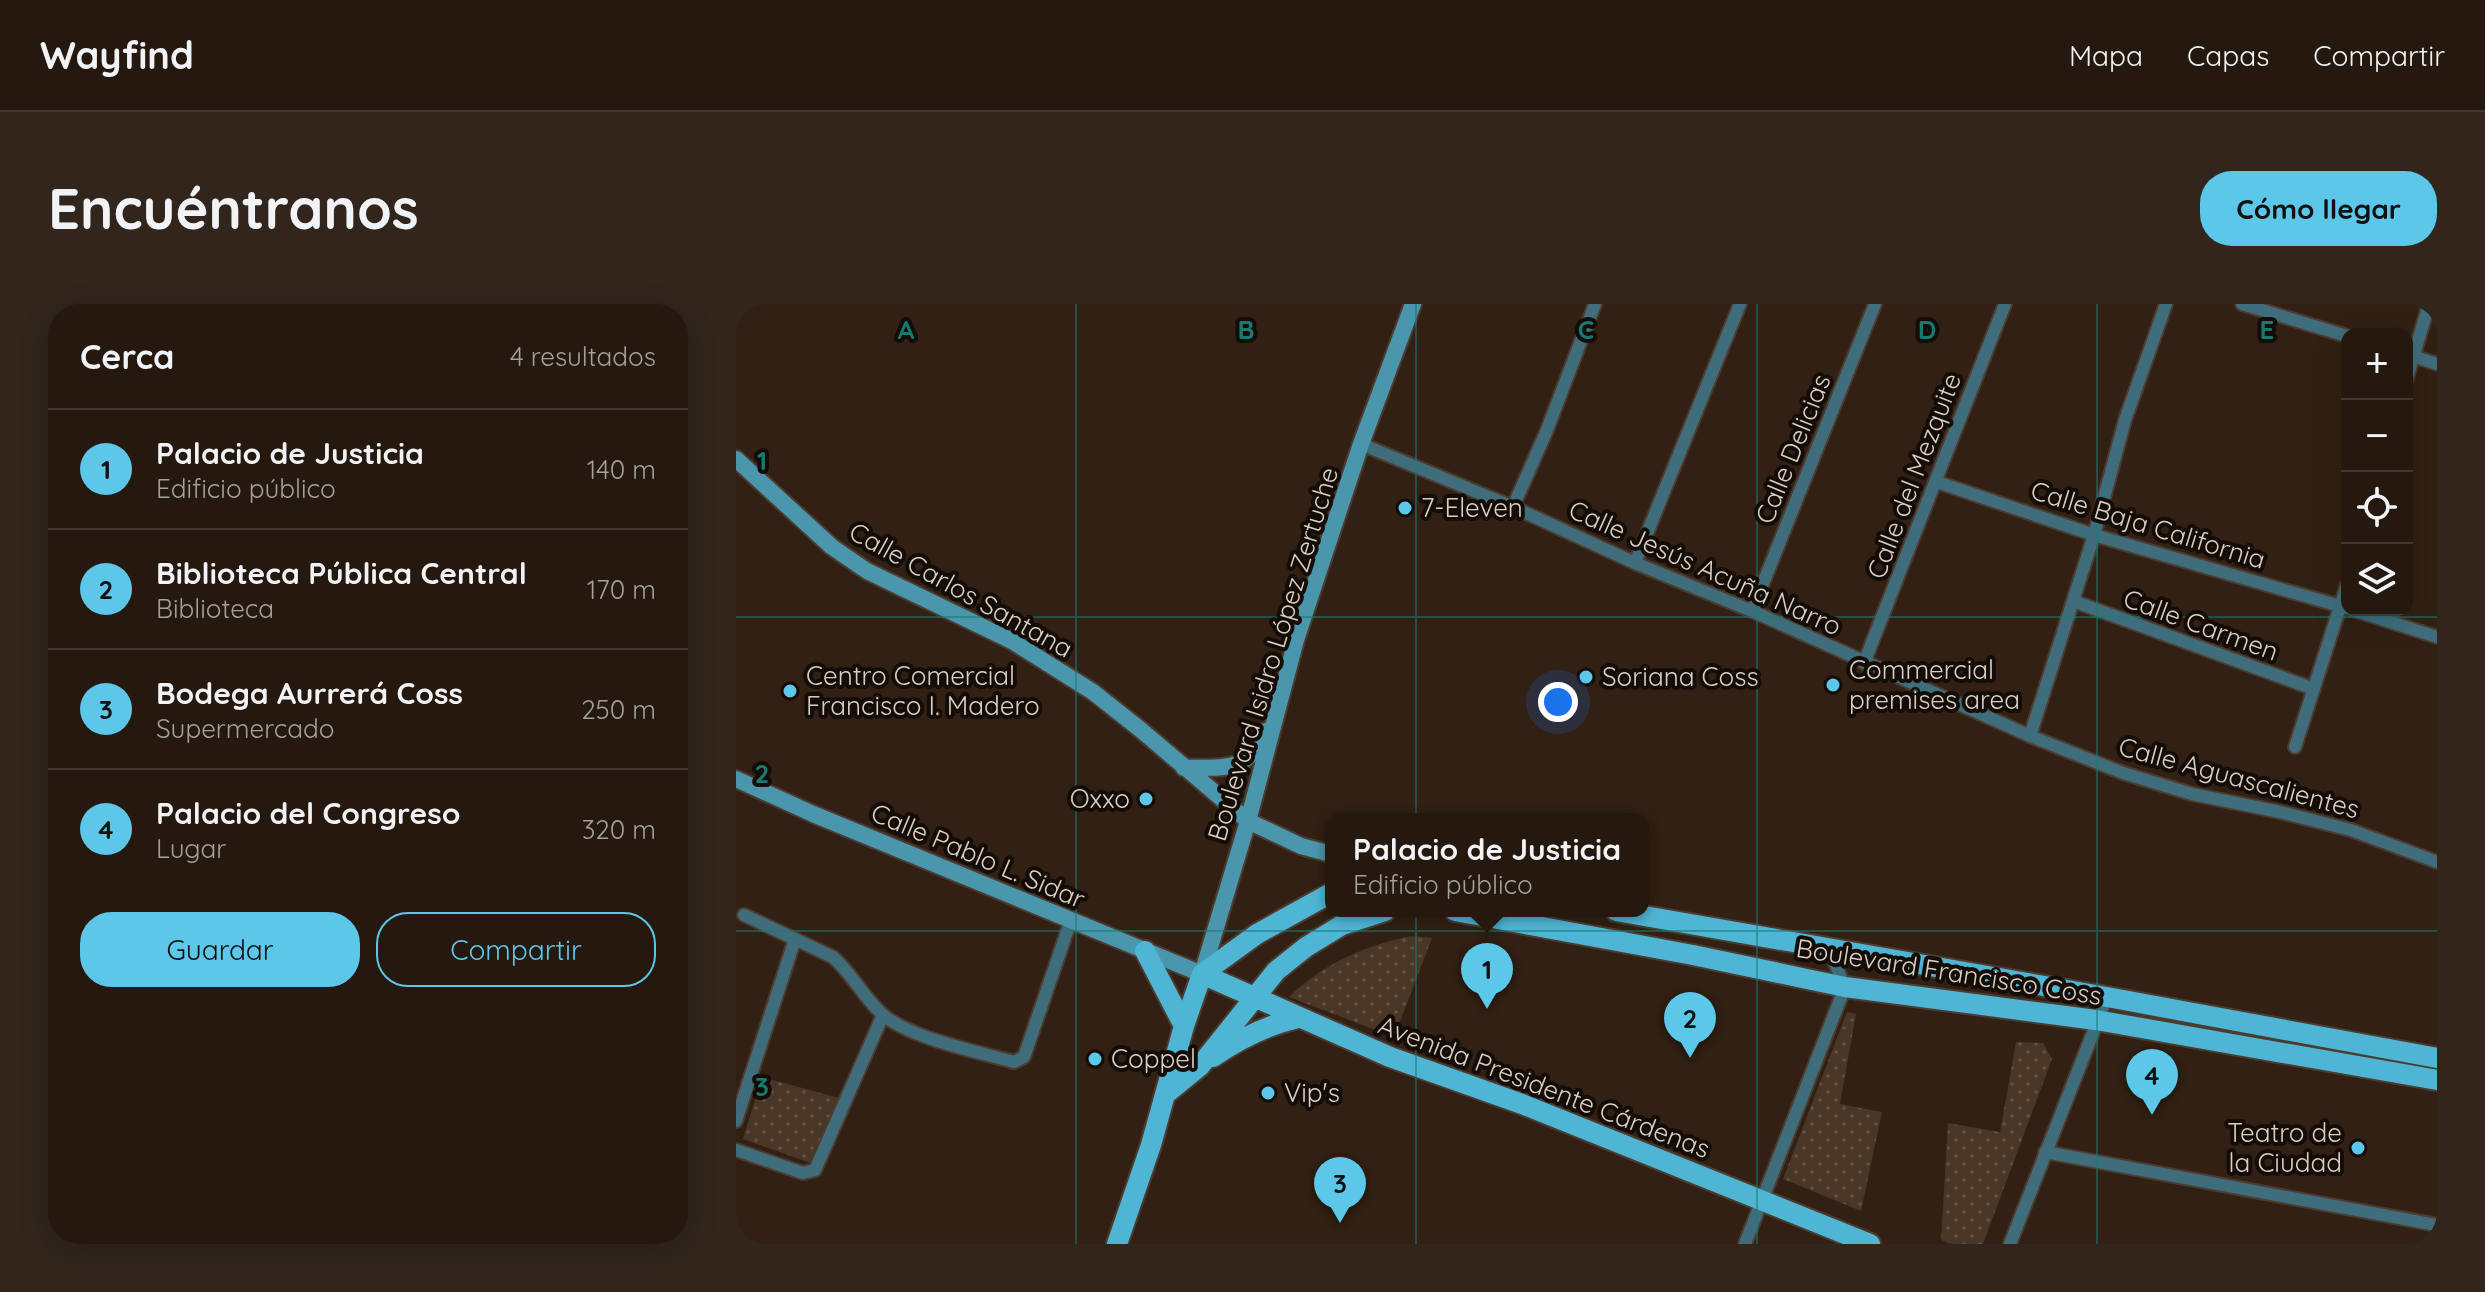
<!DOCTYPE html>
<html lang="es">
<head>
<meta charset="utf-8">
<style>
  body { margin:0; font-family:Quicksand,sans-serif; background:#31251c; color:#f1f3f6 }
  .controls { position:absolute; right:24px; top:24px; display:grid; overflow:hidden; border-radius:16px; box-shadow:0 8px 32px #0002 }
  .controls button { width:72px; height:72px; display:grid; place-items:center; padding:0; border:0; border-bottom:2px solid #42372e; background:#25180e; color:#f1f3f6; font:40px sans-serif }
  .you { position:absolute; left:822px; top:398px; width:28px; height:28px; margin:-20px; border:6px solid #fff; border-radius:50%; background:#1a73e8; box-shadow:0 0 0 12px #1a73e833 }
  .badge { display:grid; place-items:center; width:52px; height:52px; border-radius:50%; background:#5cc7e8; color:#111; font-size:26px; font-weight:700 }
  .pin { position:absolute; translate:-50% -66px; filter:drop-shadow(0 2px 4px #0008) }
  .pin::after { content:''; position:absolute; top:42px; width:28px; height:24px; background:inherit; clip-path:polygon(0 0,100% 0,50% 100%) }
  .popup { position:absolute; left:589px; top:509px; width:324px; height:104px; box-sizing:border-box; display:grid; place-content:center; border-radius:16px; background:#25180e; filter:drop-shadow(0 2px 6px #0005); font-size:26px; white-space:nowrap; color:#a3a09e }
  .popup b { font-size:30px; color:#f1f3f6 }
  .popup::after { content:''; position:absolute; left:50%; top:100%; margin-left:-16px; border:16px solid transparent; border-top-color:#25180e }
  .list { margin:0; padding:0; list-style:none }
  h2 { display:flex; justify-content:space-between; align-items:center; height:104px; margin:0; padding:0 32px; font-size:34px }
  h2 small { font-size:26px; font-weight:400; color:#a3a09e }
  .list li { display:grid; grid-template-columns:52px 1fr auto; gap:24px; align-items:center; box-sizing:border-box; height:120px; padding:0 32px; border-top:2px solid #42372e }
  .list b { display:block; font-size:30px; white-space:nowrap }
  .list p { margin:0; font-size:26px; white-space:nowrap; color:#a3a09e }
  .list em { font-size:26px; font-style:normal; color:#a3a09e }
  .actions { display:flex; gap:16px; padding:24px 32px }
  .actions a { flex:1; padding:18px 0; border:2px solid #5cc7e8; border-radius:32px; text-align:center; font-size:28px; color:#5cc7e8 }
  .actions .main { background:#5cc7e8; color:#111 }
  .icon { flex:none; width:44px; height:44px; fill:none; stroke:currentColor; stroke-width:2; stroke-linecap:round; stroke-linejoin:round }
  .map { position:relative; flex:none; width:1701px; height:940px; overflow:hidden; border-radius:32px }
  header { display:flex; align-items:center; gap:48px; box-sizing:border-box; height:112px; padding:0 40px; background:#25180e; border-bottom:2px solid #42372e }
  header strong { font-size:38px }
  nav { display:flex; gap:44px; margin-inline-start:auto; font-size:28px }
  .intro { display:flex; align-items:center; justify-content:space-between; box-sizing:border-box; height:192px; padding:0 48px }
  h1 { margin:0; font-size:56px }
  .button { padding:20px 36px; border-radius:32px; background:#5cc7e8; color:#111; font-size:28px; font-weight:700 }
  main { display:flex; gap:48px; padding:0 48px }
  aside { flex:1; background:#25180e; border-radius:32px; box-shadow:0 8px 32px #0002 }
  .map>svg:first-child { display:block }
  .park { fill:url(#park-dots) }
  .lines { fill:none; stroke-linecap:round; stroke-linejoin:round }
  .street-casing { stroke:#4c3c30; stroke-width:16 }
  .secondary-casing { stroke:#4c3c30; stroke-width:20 }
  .primary-casing { stroke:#4c3c30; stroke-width:24 }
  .street { stroke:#406d7c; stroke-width:12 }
  .secondary { stroke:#4a96ad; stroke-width:16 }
  .primary { stroke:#4fb5d4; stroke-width:20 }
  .grid { fill:none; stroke:#197a72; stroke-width:2; stroke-opacity:0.55 }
  .poi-dot { fill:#5cc7e8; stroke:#130c07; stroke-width:3 }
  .labels { text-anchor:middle; stroke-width:8; stroke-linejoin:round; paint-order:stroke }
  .street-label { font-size:26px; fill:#dacfc6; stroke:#130c07 }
  .poi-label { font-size:26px; fill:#dacfc6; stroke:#130c07; text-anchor:start }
  .grid-label { font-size:26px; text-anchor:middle; font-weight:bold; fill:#197a72; stroke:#130c07; stroke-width:8; stroke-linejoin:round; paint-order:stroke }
</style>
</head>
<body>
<header>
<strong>Wayfind</strong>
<nav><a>Mapa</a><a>Capas</a><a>Compartir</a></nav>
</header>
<div class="intro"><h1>Encuéntranos</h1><a class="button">Cómo llegar</a></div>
<main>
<aside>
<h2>Cerca<small>4 resultados</small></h2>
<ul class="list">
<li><span class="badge">1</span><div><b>Palacio de Justicia</b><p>Edificio público</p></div><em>140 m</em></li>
<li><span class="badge">2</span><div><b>Biblioteca Pública Central</b><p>Biblioteca</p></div><em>170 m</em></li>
<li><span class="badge">3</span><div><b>Bodega Aurrerá Coss</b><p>Supermercado</p></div><em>250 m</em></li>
<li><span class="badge">4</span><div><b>Palacio del Congreso</b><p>Lugar</p></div><em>320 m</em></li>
</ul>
<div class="actions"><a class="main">Guardar</a><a>Compartir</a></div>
</aside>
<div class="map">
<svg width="1701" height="940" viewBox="0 0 1701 940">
  <defs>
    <pattern id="park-dots" width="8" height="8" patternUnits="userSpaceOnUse" patternTransform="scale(2)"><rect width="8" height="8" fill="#493626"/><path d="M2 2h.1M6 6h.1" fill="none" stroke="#635244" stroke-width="1.8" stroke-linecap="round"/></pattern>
  </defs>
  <rect width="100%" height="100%" fill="#312013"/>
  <!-- park -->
  <path class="park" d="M675 632 696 634 658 733 553 693C588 659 628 642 675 632Z
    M1111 708 1120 710 1104 800 1146 808 1125 907 1047 875Z
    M1280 738 1307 739 1316 755 1247 940H1216L1205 936 1212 819 1264 828Z
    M26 773 103 794 80 861 7 835Z"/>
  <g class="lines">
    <!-- street casing -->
    <g class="street-casing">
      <path id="street" d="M1506 0 1611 32
        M1671 50 1701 60
        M1671 74 1693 0
        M625 140 777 203 899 259 1016 307 1294 432 1387 469 1456 490 1544 508 1615 526 1701 558
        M1201 178 1358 231 1611 304
        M777 203 811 126 859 0
        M899 259 1004 0
        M1337 297 1578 385
        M1617 306 1701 333
        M1016 307 1139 0
        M1128 359 1269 0
        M1294 432 1358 231 1389 116 1430 0
        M1559 443 1611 281
        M8 611 97 653C116 670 127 692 145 709 171 734 244 748 278 758L288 753 335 616
        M0 817 59 635
        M0 846 67 869 79 866 147 711
        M1309 848 1701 921
        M1009 940 1109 683 1093 645
        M1274 940 1371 693"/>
    </g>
    <!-- secondary casing -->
    <g class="secondary-casing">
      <path id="secondary" d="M0 155 96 243 131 267 276 337 357 388 405 426 512 517 565 542 595 550
        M448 464C467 463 496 467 511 454 519 448 524 435 530 427
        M0 475 77 510 466 670 512 517 560 336 625 140 677 0"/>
    </g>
    <!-- primary casing -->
    <g class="primary-casing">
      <path id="primary" d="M719 607 957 651 1109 683 1360 716 1701 776
        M880 607 1371 693 1701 754
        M409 647 448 722
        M466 670 654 753 786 800 1134 940
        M466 670 521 630 595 589
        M477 753C503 735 531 721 562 714
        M431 789 464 762 540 667 570 643 606 621 649 607
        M381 940 415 841 448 722 466 670"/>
    </g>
    <!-- street -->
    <use href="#street" class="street"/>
    <!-- secondary -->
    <use href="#secondary" class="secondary"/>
    <!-- primary -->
    <use href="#primary" class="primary"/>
  </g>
  <!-- grid -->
  <path class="grid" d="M340 0V940M680 0V940M1021 0V940M1361 0V940M0 313H1701M0 627H1701"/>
  <!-- markers -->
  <g class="poi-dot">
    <circle cx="669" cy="204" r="8"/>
    <circle cx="850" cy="373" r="8"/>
    <circle cx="1097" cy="381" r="8"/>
    <circle cx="54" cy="387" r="8"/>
    <circle cx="410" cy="495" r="8"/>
    <circle cx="359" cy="755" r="8"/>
    <circle cx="532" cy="789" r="8"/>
    <circle cx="1622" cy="844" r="8"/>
  </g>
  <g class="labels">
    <!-- street labels -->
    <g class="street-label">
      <text transform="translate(1057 145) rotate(-68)" y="9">Calle Delicias</text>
      <text transform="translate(1178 172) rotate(-69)" y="9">Calle del Mezquite</text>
      <text transform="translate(1412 221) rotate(17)" y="9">Calle Baja California</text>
      <text transform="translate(969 264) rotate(24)" y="9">Calle Jesús Acuña Narro</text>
      <text transform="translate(225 286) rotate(29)" y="9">Calle Carlos Santana</text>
      <text transform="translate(1465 321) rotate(20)" y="9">Calle Carmen</text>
      <text transform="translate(537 350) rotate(-73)" y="9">Boulevard Isidro López Zertuche</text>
      <text transform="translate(1503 474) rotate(15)" y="9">Calle Aguascalientes</text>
      <text transform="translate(242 552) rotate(23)" y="9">Calle Pablo L. Sidar</text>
      <text transform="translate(1213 668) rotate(9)" y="9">Boulevard Francisco Coss</text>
      <text transform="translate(808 783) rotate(21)" y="9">Avenida Presidente Cárdenas</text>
    </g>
    <!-- poi labels -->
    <g class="poi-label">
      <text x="685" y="213">7-Eleven</text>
      <text x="1113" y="375">Commercial<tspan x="1113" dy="30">premises area</tspan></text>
      <text x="70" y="381">Centro Comercial<tspan x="70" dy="30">Francisco I. Madero</tspan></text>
      <text x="866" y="382">Soriana Coss</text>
      <text x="394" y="504" text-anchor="end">Oxxo</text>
      <text x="375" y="764">Coppel</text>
      <text x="548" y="798">Vip's</text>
      <text x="1606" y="838" text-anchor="end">Teatro de<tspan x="1606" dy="30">la Ciudad</tspan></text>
    </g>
  </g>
  <g class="grid-label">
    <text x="170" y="35">A</text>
    <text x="510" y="35">B</text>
    <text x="850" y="35">C</text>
    <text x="1191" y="35">D</text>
    <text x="1531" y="35">E</text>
    <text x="26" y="166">1</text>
    <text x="26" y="479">2</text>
    <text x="26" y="792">3</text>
  </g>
</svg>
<div class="controls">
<button>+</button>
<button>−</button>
<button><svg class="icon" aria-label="locate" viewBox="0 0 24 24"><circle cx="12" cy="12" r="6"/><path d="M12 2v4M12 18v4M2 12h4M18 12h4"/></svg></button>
<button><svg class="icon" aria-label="layers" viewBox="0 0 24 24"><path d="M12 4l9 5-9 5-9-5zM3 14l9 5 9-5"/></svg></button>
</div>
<div class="you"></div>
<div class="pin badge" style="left:751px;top:705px">1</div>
<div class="popup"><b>Palacio de Justicia</b>Edificio público</div>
<div class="pin badge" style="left:954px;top:754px">2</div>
<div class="pin badge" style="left:604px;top:919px">3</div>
<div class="pin badge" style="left:1416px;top:811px">4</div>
</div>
</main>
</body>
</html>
